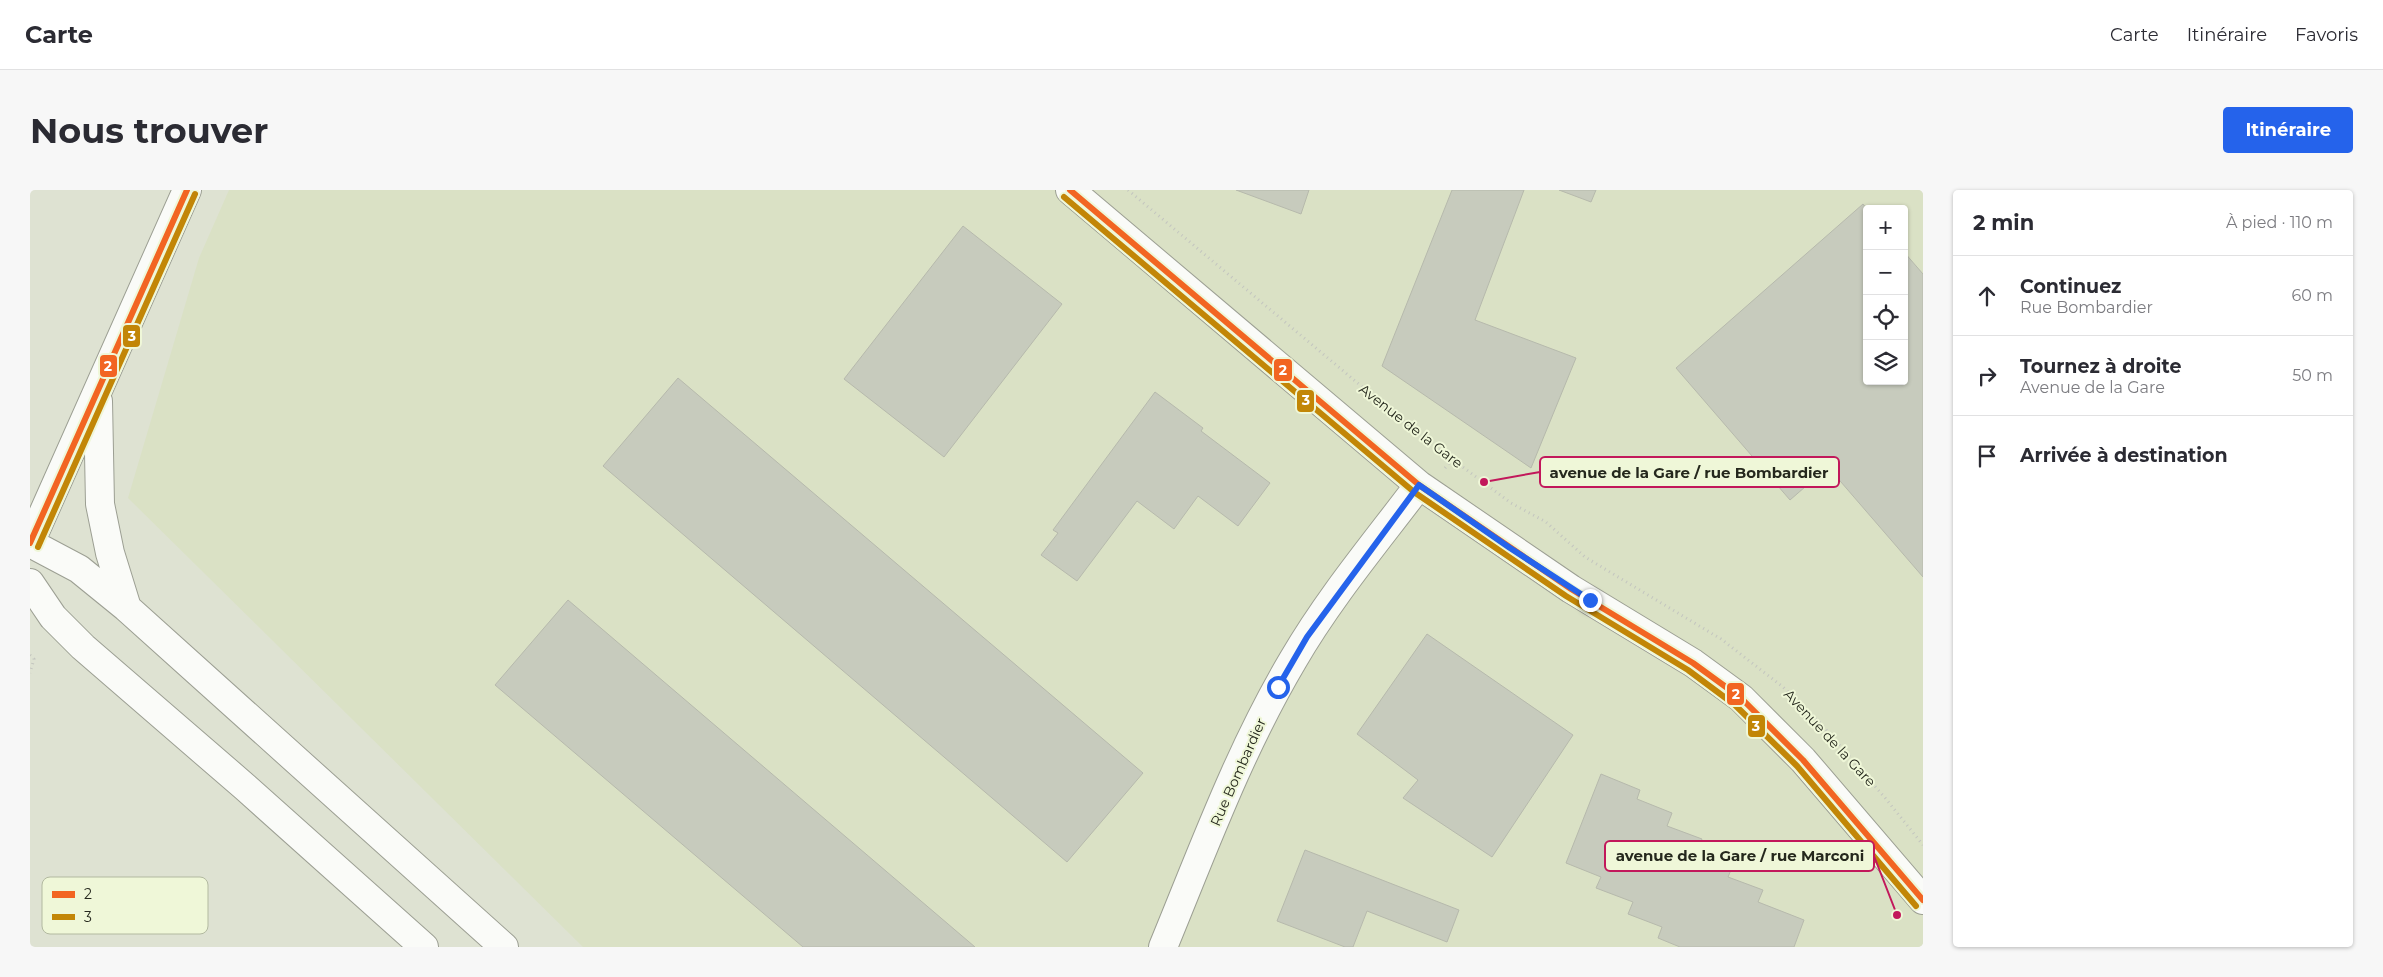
<!DOCTYPE html>
<html lang="fr">
<head>
<meta charset="utf-8">
<style>
  body { margin:0; font-family:Montserrat,sans-serif; background:#f7f7f7; color:#2b2b33 }
  .controls { position:absolute; right:15px; top:15px; display:grid; overflow:hidden; border-radius:5px; box-shadow:0 1px 4px #0004 }
  .controls button { width:45px; height:45px; display:grid; place-items:center; padding:0; border:0; border-bottom:1px solid #e1e1e2; background:#fff; color:#2b2b33; font:25px sans-serif }
  .stop { position:absolute; width:15px; height:15px; margin:-11px; border:4px solid #2563eb; border-radius:50%; background:#fff }
  .stop.end { background:#2563eb; border-color:#fff; box-shadow:0 1px 5px #0008 }
  .list { margin:0; padding:0; list-style:none }
  h2 { display:flex; justify-content:space-between; align-items:center; height:65px; margin:0; padding:0 20px; font-size:21px }
  h2 small { font-size:16px; font-weight:400; color:#7c7c81 }
  .list li { display:grid; grid-template-columns:32px 1fr auto; gap:15px; align-items:center; box-sizing:border-box; height:80px; padding:0 20px; border-top:1px solid #e1e1e2 }
  .list b { display:block; font-size:19px; white-space:nowrap }
  .list p { margin:0; font-size:16px; white-space:nowrap; color:#7c7c81 }
  .list em { font-size:16px; font-style:normal; color:#7c7c81 }
  .icon { flex:none; width:28px; height:28px; fill:none; stroke:currentColor; stroke-width:2; stroke-linecap:round; stroke-linejoin:round }
  .map { position:relative; flex:none; width:1893px; height:757px; overflow:hidden; border-radius:5px }
  header { display:flex; align-items:center; gap:30px; box-sizing:border-box; height:70px; padding:0 25px; background:#fff; border-bottom:1px solid #e1e1e2 }
  header strong { font-size:24px }
  nav { display:flex; gap:28px; margin-inline-start:auto; font-size:18px }
  .intro { display:flex; align-items:center; justify-content:space-between; box-sizing:border-box; height:120px; padding:0 30px }
  h1 { margin:0; font-size:35px }
  .button { padding:12px 22px; border-radius:5px; background:#2563eb; color:#fff; font-size:18px; font-weight:700 }
  main { display:flex; gap:30px; padding:0 30px }
  aside { flex:1; background:#fff; border-radius:5px; box-shadow:0 1px 4px #0004 }
  .map>svg:first-child { display:block }
  .built { fill:#dae1c5; fill-rule:evenodd }
  .building { fill:#c7cbbd; stroke:#b6b9ac }
  .lines { fill:none; stroke-linecap:round; stroke-linejoin:round }
  .minor-casing { stroke:#9c9f93; stroke-width:30 }
  .highway-casing { stroke:#9c9f93; stroke-width:30 }
  .path { stroke:#c3c5bf; stroke-width:3; stroke-dasharray:1 4; stroke-linecap:butt }
  .minor { stroke:#fafbf8; stroke-width:28 }
  .highway { stroke:#fafbf8; stroke-width:28 }
  .bus-1-casing { stroke:#eff7d8; stroke-width:10 }
  .bus-2-casing { stroke:#eff7d8; stroke-width:10 }
  .bus-1 { stroke:#f26522; stroke-width:6 }
  .bus-2 { stroke:#c28607; stroke-width:6 }
  .route { stroke:#2563eb; stroke-width:6 }
  .labels { text-anchor:middle; stroke-width:4; stroke-linejoin:round; paint-order:stroke }
  .street-label { font-size:14px; fill:#25281d; stroke:#eff7d8 }
  .key { fill:#eff7d8; stroke:#b2b9a0; stroke-width:1 }
  .key-label { font-size:14px; fill:#25281d }
  .leader { fill:none; stroke:#c2185b; stroke-width:2 }
  .callout-dot { fill:#c2185b; stroke:#eff7d8; stroke-width:2 }
  .callout { fill:#eff7d8; stroke:#c2185b; stroke-width:2 }
  .callout-label { font-size:15px; text-anchor:middle; font-weight:bold; fill:#25281d }
  .line-badge { stroke:#eff7d8; stroke-width:2 }
  .badge-label { font-size:14px; text-anchor:middle; font-weight:bold; fill:#fff }
</style>
</head>
<body>
<header>
<strong>Carte</strong>
<nav><a>Carte</a><a>Itinéraire</a><a>Favoris</a></nav>
</header>
<div class="intro"><h1>Nous trouver</h1><a class="button">Itinéraire</a></div>
<main>
<div class="map">
<svg width="1893" height="757" viewBox="0 0 1893 757">
  <rect width="100%" height="100%" fill="#dee2d2"/>
  <!-- built -->
  <path class="built" d="M199 0H1893V757H553L98 308 169 68ZM1837 19H1874V191H1837Z"/>
  <!-- building -->
  <path class="building" d="M1206 0H1279L1271 24Z
    M1422 0H1494L1445 130 1546 168 1501 278 1352 176Z
    M1529 0H1566L1561 12Z
    M1833 14 1837 19V191H1874V62L1893 84V387L1798 277 1760 310 1646 178Z
    M933 36 1032 114 914 267 814 189Z
    M648 188 1113 583 1037 672 573 276Z
    M1125 202 1173 238 1171 241 1240 293 1208 336 1168 306 1144 339 1107 311 1047 391 1011 365 1028 343 1023 340Z
    M538 410 945 757H773L465 495Z
    M1397 444 1543 545 1462 667 1373 608 1388 590 1327 544Z
    M1571 584 1610 600 1607 609 1642 623 1637 636 1672 649 1667 661 1703 675 1698 687 1733 700 1728 712 1774 730 1764 757H1650L1628 748 1632 737 1598 724 1603 712 1566 698 1571 687 1536 673Z
    M1275 660 1429 720 1417 752 1337 721 1323 757H1315L1247 731Z"/>
  <g class="lines">
    <!-- minor casing -->
    <g class="minor-casing">
      <path id="minor" d="M1040 0 1389 295 1541 399 1663 473 1711 508 1773 570 1893 710
        M68 211 70 314 80 363 97 418
        M0 353 49 379 97 418 474 757
        M0 353 157 0
        M1133 757C1173 660 1209 561 1263 470 1299 408 1346 352 1389 295"/>
    </g>
    <!-- highway casing -->
    <g class="highway-casing">
      <path id="highway" d="M0 393 23 427 53 457 215 597 394 757"/>
    </g>
    <!-- path -->
    <path class="path" d="M1098 0 1387 243 1481 313 1516 332 1555 367 1691 449 1753 497 1791 534 1856 609 1893 655
      M1415 278 1422 269
      M0 465 4 469 0 483"/>
    <!-- minor -->
    <use href="#minor" class="minor"/>
    <!-- highway -->
    <use href="#highway" class="highway"/>
    <!-- bus-1 casing -->
    <g class="bus-1-casing">
      <path id="bus-1" d="M1040 0 1389 295 1541 399 1663 473 1711 508 1773 570 1893 710
        M0 353 157 0"/>
    </g>
    <!-- bus-2 casing -->
    <g class="bus-2-casing">
      <path id="bus-2" d="M1034 7 1384 302 1536 406 1658 480 1705 515 1767 576 1886 716
        M8 357 165 4"/>
    </g>
    <!-- bus-1 -->
    <use href="#bus-1" class="bus-1"/>
    <!-- bus-2 -->
    <use href="#bus-2" class="bus-2"/>
  </g>
  <g class="lines">
    <!-- route -->
    <path class="route" d="M1248 497 1277 447 1389 295 1480 358 1560 410"/>
  </g>
  <g class="labels">
    <!-- street labels -->
    <g class="street-label">
      <text transform="translate(1381 236) rotate(38)" y="5">Avenue de la Gare</text>
      <text transform="translate(1800 548) rotate(47)" y="5">Avenue de la Gare</text>
      <text transform="translate(1208 582) rotate(-66)" y="5">Rue Bombardier</text>
    </g>
  </g>
  <!-- legend -->
  <rect x="12" y="687" width="166" height="57" rx="8" class="key"/>
  <rect x="22" y="701" width="23" height="7" fill="#f26522"/>
  <rect x="22" y="724" width="23" height="6" fill="#c28607"/>
  <g class="key-label">
    <text x="54" y="709">2</text>
    <text x="54" y="732">3</text>
  </g>
  <!-- callouts -->
  <path class="leader" d="M1454 292L1510 282M1867 725L1844 666"/>
  <g class="callout-dot">
    <circle cx="1454" cy="292" r="5"/>
    <circle cx="1867" cy="725" r="5"/>
  </g>
  <g class="callout">
    <rect x="1510" y="267" width="299" height="30" rx="5"/>
    <rect x="1575" y="651" width="269" height="30" rx="5"/>
  </g>
  <g class="callout-label">
    <text x="1659" y="288">avenue de la Gare / rue Bombardier</text>
    <text x="1710" y="671">avenue de la Gare / rue Marconi</text>
  </g>
  <g class="line-badge">
    <rect x="92" y="134" width="19" height="24" rx="5" fill="#c28607"/>
    <rect x="69" y="164" width="19" height="24" rx="5" fill="#f26522"/>
    <rect x="1243" y="168" width="20" height="24" rx="5" fill="#f26522"/>
    <rect x="1266" y="199" width="19" height="24" rx="5" fill="#c28607"/>
    <rect x="1696" y="492" width="19" height="24" rx="5" fill="#f26522"/>
    <rect x="1717" y="524" width="19" height="24" rx="5" fill="#c28607"/>
  </g>
  <g class="badge-label">
    <text x="102" y="151">3</text>
    <text x="78" y="181">2</text>
    <text x="1253" y="185">2</text>
    <text x="1276" y="215">3</text>
    <text x="1706" y="509">2</text>
    <text x="1726" y="541">3</text>
  </g>
</svg>
<div class="controls">
<button>+</button>
<button>−</button>
<button><svg class="icon" aria-label="locate" viewBox="0 0 24 24"><circle cx="12" cy="12" r="6"/><path d="M12 2v4M12 18v4M2 12h4M18 12h4"/></svg></button>
<button><svg class="icon" aria-label="layers" viewBox="0 0 24 24"><path d="M12 4l9 5-9 5-9-5zM3 14l9 5 9-5"/></svg></button>
</div>
<div class="stop" style="left:1248px;top:497px"></div>
<div class="stop end" style="left:1560px;top:410px"></div>
</div>
<aside>
<h2>2 min<small>À pied · 110 m</small></h2>
<ul class="list">
<li><svg class="icon" aria-label="ahead" viewBox="0 0 24 24"><path d="M12 20V5M6 11l6-6 6 6"/></svg><div><b>Continuez</b><p>Rue Bombardier</p></div><em>60 m</em></li>
<li><svg class="icon" aria-label="right" viewBox="0 0 24 24"><path d="M7 20v-9h11M14 6l5 5-5 5"/></svg><div><b>Tournez à droite</b><p>Avenue de la Gare</p></div><em>50 m</em></li>
<li><svg class="icon" aria-label="arrive" viewBox="0 0 24 24"><path d="M6 21V4h12l-3 4 3 4H6"/></svg><div><b>Arrivée à destination</b></div></li>
</ul>
</aside>
</main>
</body>
</html>
